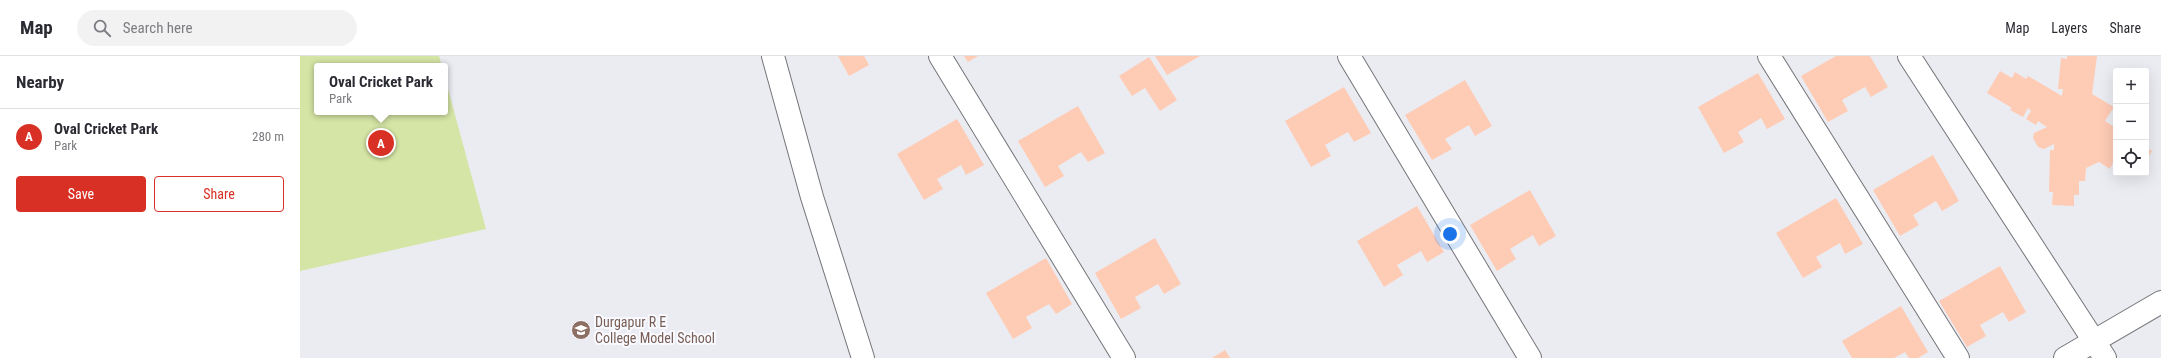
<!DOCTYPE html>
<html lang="en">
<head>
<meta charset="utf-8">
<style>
  body { margin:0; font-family:"Roboto Condensed",sans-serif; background:#f2f2f3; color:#2b2b33 }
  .controls { position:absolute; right:12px; top:12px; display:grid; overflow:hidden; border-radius:4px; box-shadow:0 4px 16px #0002 }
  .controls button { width:36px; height:36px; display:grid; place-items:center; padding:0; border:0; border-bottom:1px solid #e1e1e2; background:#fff; color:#2b2b33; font:20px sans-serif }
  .you { position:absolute; left:1150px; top:178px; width:14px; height:14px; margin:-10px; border:3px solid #fff; border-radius:50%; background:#1a73e8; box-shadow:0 0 0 6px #1a73e833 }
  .badge { display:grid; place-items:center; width:26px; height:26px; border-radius:50%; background:#d93025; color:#fff; font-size:13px; font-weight:700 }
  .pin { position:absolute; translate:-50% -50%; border:2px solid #fff; box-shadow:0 1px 4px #0006 }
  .popup { position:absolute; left:14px; top:7px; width:134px; height:52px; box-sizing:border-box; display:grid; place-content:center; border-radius:4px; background:#fff; filter:drop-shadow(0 1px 3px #0005); font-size:13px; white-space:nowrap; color:#7c7c81 }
  .popup b { font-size:15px; color:#2b2b33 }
  .popup::after { content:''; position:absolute; left:50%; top:100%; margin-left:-8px; border:8px solid transparent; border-top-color:#fff }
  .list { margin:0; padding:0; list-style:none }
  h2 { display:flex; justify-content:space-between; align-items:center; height:52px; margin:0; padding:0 16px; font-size:17px }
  h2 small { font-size:13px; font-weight:400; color:#7c7c81 }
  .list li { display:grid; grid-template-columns:26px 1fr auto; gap:12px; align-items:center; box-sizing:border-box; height:56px; padding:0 16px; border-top:1px solid #e1e1e2 }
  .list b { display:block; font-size:15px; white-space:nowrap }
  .list p { margin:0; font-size:13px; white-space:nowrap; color:#7c7c81 }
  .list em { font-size:13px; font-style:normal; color:#7c7c81 }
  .actions { display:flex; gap:8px; padding:12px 16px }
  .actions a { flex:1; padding:9px 0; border:1px solid #d93025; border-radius:4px; text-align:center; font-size:14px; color:#d93025 }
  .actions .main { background:#d93025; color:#fff }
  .icon { flex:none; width:22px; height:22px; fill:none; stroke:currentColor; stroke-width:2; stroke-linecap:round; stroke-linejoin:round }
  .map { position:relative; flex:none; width:1861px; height:302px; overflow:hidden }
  header { display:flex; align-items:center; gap:24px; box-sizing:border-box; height:56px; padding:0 20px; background:#fff; border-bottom:1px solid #e1e1e2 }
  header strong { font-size:19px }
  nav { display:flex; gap:22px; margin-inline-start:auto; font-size:14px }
  .search { width:280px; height:36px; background:#f2f2f3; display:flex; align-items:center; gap:10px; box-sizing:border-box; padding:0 14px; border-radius:22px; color:#7c7c81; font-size:15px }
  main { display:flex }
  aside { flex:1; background:#fff }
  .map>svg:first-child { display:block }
  .green { fill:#d5e5a5 }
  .building { fill:#fecbb5 }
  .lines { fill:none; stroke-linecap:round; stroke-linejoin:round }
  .minor-casing { stroke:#747579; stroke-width:24 }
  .minor { stroke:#fff; stroke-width:22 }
  .labels { text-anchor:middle; stroke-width:4; stroke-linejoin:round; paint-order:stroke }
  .education-label { font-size:14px; fill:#785e54; stroke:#f9faff; text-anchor:start }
</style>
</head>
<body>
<header>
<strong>Map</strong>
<div class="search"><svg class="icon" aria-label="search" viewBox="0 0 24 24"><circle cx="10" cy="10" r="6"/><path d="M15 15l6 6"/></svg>Search here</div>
<nav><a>Map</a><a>Layers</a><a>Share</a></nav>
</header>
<main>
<aside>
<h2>Nearby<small></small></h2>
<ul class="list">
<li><span class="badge">A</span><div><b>Oval Cricket Park</b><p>Park</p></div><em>280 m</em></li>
</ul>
<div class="actions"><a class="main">Save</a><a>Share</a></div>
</aside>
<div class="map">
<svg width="1861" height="302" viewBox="0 0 1861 302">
  <rect width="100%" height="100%" fill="#ebecf2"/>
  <!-- green -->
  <path class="green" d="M0 0H139L142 10H17V56H145V22L186 173 0 215Z"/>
  <!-- building -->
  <path class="building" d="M538 0H564L569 9 549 20Z
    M664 0H678L668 6Z
    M855 0H900L867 19Z
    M1536 0H1570L1588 31 1571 41 1565 31 1542 44 1548 55 1528 66 1501 20Z
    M1767 0H1797L1792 38 1814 51 1805 65 1816 72V109L1813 107 1810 113 1799 106 1786 112 1785 125H1779V139H1774V150L1752 149 1753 136H1749L1750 94H1754V88L1744 93 1738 91 1733 82 1734 77 1747 71 1738 65 1736 69 1726 63 1731 55 1728 52 1723 61 1710 54 1712 52 1687 37 1700 15 1712 22 1715 16 1726 23 1728 20 1762 40 1763 33H1758L1761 2 1767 3Z
    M849 1 877 44 860 55 845 32 832 40 819 20Z
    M1458 17 1485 63 1467 73 1461 62 1438 76 1444 86 1424 97 1398 51Z
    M1165 24 1192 70 1175 80 1169 69 1145 83 1152 93 1132 104 1105 59Z
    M1044 31 1071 77 1054 86 1048 76 1025 89 1031 100 1011 111 985 65Z
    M778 50 805 97 788 106 781 96 758 110 764 120 745 131 718 85Z
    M657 63 684 109 666 119 661 109 637 123 643 133 624 144 597 98Z
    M1846 91 1852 95 1846 105Z
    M1633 99 1659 145 1642 155 1636 145 1613 159 1619 169 1600 180 1573 134Z
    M1230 134 1256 180 1239 190 1233 179 1210 193 1216 203 1197 215 1170 169Z
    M1536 142 1563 188 1545 198 1540 187 1516 201 1522 211 1503 222 1476 177Z
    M1117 150 1144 196 1127 206 1121 195 1097 209 1103 219 1084 231 1057 185Z
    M855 182 881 228 864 238 858 228 835 241 841 252 821 263 795 217Z
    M746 202 772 248 756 258 749 248 726 261 732 272 713 283 686 237Z
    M1700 210 1726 256 1709 266 1703 256 1680 269 1686 280 1667 291 1639 245Z
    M1601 250 1628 296 1618 302H1609L1605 296 1594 302H1552L1542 285Z
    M925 294 930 302H912Z"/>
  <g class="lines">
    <!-- minor casing -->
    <g class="minor-casing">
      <path id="minor" d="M473 0 512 141 563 302
        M640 0 824 302
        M1049 0 1230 302
        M1469 0 1658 302
        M1609 0 1805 302
        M1765 302 1861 246"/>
    </g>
    <!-- minor -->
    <use href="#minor" class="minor"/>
  </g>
  <!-- icons -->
  <defs>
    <g id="school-disc" transform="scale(1)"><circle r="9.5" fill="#8d6e63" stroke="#f9faff"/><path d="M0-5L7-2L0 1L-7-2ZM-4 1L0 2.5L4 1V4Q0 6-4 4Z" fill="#fff"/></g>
  </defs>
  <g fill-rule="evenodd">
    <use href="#school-disc" x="281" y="274"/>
  </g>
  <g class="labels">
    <!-- education labels -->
    <g class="education-label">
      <text x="295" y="271">Durgapur R E<tspan x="295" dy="16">College Model School</tspan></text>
    </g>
  </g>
</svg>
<div class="controls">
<button>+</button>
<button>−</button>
<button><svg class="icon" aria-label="locate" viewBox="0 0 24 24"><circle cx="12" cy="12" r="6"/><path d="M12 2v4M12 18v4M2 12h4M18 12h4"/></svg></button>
</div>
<div class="you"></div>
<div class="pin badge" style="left:81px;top:87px">A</div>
<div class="popup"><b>Oval Cricket Park</b>Park</div>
</div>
</main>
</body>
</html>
